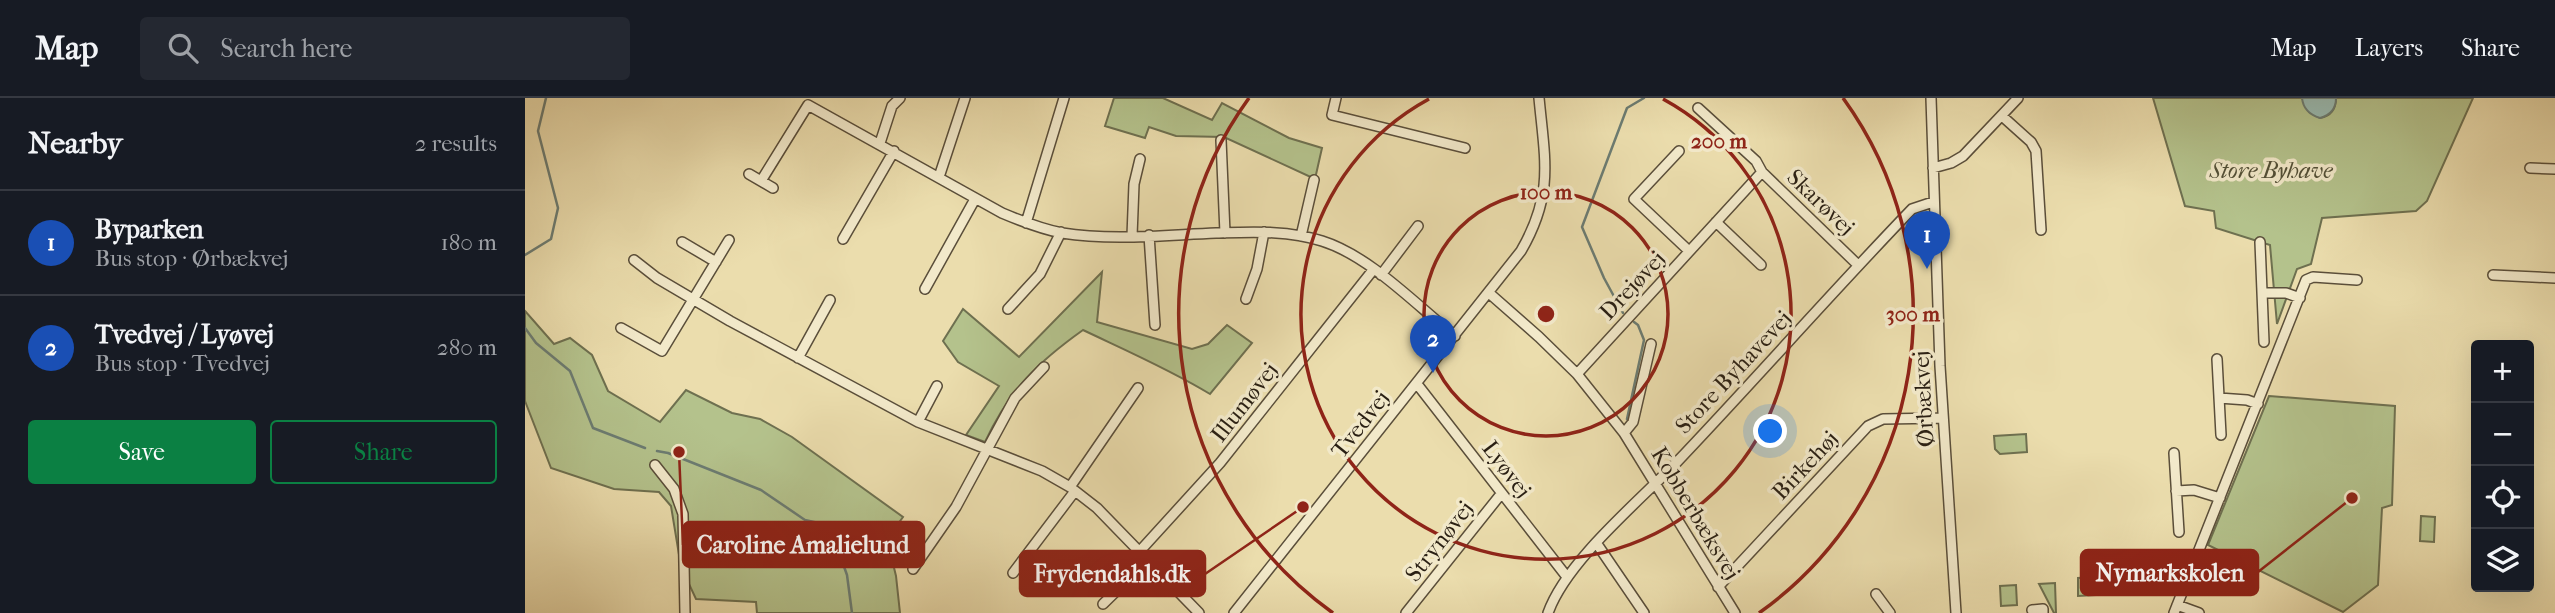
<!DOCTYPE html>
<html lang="en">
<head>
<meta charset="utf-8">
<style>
  body { margin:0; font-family:"IM FELL French Canon",serif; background:#242831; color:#f1f3f6 }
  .controls { position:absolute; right:21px; bottom:21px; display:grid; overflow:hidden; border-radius:7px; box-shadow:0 7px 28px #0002 }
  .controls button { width:63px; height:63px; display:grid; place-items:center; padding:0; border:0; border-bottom:2px solid #363941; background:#171b24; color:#f1f3f6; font:35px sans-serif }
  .you { position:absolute; left:1246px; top:334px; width:24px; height:24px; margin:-18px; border:5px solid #fff; border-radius:50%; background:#1a73e8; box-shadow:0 0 0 10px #1a73e833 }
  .badge { display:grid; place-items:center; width:46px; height:46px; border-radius:50%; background:#0b8043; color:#fff; font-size:23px; font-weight:700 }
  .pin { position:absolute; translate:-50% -58px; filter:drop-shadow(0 2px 4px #0008) }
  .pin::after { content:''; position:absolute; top:37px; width:24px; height:21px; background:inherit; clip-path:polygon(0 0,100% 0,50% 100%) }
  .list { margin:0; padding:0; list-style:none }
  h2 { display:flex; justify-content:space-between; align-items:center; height:91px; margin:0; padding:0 28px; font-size:30px }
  h2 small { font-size:23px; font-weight:400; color:#9ea1a6 }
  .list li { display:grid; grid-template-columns:46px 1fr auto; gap:21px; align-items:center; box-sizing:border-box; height:105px; padding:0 28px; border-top:2px solid #363941 }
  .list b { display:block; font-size:26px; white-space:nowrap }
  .list p { margin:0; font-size:23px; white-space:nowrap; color:#9ea1a6 }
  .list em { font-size:23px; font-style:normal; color:#9ea1a6 }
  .actions { display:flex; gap:14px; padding:21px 28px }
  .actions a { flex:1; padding:16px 0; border:2px solid #0b8043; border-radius:7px; text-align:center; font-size:24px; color:#0b8043 }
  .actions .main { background:#0b8043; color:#fff }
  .icon { flex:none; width:38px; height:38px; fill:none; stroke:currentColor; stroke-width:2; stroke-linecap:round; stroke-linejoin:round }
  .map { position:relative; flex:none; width:2030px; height:515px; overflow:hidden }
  header { display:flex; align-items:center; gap:42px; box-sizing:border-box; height:98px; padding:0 35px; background:#171b24; border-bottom:2px solid #363941 }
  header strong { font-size:33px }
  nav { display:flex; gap:38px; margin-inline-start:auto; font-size:24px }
  .search { width:490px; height:63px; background:#242831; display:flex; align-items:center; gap:18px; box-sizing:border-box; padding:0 24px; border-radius:7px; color:#9ea1a6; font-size:26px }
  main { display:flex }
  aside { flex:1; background:#171b24 }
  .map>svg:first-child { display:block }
  .green { fill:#b4c28c; stroke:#6e7050; stroke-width:2 }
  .water { fill:#99bab1; stroke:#6c7c72; stroke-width:2 }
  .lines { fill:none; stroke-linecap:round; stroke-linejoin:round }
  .stream { stroke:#6c7c72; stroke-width:2.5 }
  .minor-casing { stroke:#5a4e3a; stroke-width:12 }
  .minor { stroke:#f2e9ca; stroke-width:9 }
  .ring { fill:none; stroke:#8f2418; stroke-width:3.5 }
  .labels { text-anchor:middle; stroke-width:7; stroke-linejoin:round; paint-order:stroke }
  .park-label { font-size:23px; font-style:italic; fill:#535037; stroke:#f2e9ca }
  .street-label { font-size:23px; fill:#291f13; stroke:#f2e9ca }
  .centre { fill:#8f2418; stroke:#f2e9ca; stroke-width:3.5 }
  .ring-label { font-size:21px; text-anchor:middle; font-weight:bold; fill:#8f2418; stroke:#f2e9ca; stroke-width:7; stroke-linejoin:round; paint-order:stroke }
  .leader { fill:none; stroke:#8f2418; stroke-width:2.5 }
  .callout-dot { fill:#8f2418; stroke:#f2e9ca; stroke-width:2.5 }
  .callout { fill:#8f2418; stroke:#8f2418; stroke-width:2.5 }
  .callout-label { font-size:24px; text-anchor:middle; font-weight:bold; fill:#fff }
</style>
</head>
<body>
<header>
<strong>Map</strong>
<div class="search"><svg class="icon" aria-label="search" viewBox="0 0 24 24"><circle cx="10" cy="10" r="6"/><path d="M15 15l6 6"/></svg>Search here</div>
<nav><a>Map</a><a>Layers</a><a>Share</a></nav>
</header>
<main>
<aside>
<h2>Nearby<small>2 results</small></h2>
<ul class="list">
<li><span class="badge" style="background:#1a4fb4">1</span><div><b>Byparken</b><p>Bus stop · Ørbækvej</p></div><em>180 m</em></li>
<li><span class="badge" style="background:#1a4fb4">2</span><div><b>Tvedvej / Lyøvej</b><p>Bus stop · Tvedvej</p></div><em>280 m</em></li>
</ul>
<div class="actions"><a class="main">Save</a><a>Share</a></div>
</aside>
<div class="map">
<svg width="2030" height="515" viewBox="0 0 2030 515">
  <rect width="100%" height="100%" fill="#ebddad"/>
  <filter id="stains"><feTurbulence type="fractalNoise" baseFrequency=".00286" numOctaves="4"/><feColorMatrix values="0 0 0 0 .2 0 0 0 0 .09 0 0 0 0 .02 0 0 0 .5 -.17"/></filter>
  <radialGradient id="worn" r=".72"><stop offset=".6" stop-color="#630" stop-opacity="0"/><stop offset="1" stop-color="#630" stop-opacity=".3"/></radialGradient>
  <!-- green -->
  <path class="green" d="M589 0H638L687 22 697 5 764 40 797 50 790 81 699 39 651 38 624 29 620 40 580 28Z
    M1628 0H1777L1784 14 1795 20C1806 18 1811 11 1811 0H1948L1902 103 1891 113 1797 120 1786 166 1772 171 1752 226 1745 147 1691 130 1689 113 1660 108Z
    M577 174 572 224 667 251 683 246 702 227 727 245 685 296C646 272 600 252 558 232 513 264 484 292 460 344L441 337 474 288 433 264 418 243 438 211 494 259Z
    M0 213 29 246 45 240 67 257 83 293 135 324 161 292 207 315 235 321 267 339 378 419 362 441 371 478 375 515H232L231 504 171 501 156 469 146 408 134 394 89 391 26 370 0 303Z
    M1744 298 1870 308 1867 407 1857 410 1853 487 1818 514 1683 447Z
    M1501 336 1502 354 1475 356 1470 351 1469 338Z
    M1896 418 1910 419 1909 444 1895 443Z
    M1568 479 1570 497 1553 498V480Z
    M1530 485 1531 515H1529L1514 486Z
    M1491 487 1492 507 1476 508 1475 488Z"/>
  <!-- water -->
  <path class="water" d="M1777 0H1811C1811 11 1806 17 1795 20 1785 17 1778 10 1777 0Z"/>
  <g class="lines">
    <!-- stream -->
    <path class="stream" d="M0 157 26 141 33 110 13 33 21 0
      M1098 215 1079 180 1057 129 1102 10 1119 0
      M0 230 11 245 45 273 68 330 120 350
      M1102 321 1119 242 1113 227 1109 224
      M132 353 143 355 236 392 280 422 298 426 307 435 322 477 327 515"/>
    <!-- minor casing -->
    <g class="minor-casing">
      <path id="minor" d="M811 0 807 17 940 50
        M1406 0 1415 268 1431 515
        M1173 10 1231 63 1237 74 1333 167
        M1477 18 1506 44 1511 53 1516 132
        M696 42 700 135
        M355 45 367 8 375 0
        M1154 53 1109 101 1164 153
        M1408 70 1426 65 1438 58 1493 0
        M2005 70 2030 71
        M224 76 248 90
        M414 79 440 0
        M236 83 283 7 477 115C496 123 516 131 537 135 587 143 641 137 691 135 726 134 763 132 797 143 845 158 891 207 930 238
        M1191 124 1236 167
        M501 125 539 0
        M624 137 630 227
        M607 138 609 86 615 61
        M776 138 789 82
        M318 141 369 53
        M157 144 191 164
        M1735 144 1739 244
        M109 162 132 180 205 223 393 324 517 373 545 389 572 410 674 515
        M856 177 893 128
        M1968 177 2030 180
        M400 191 450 101
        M964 195 1014 239 1052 276 1099 335 1210 515
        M1737 195H1761L1775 200
        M721 201 732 171 739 134
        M483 211 515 176 536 134
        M96 230 137 253 204 142
        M273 260 305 202
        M1692 261 1696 337
        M1052 276 1237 74
        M892 286 1042 479
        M1694 300 1722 302 1733 306
        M393 324 412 288
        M1099 335 1108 324 1126 246
        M1649 355 1654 434
        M130 367 149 391 158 416 160 515
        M545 389 613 290
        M1651 393 1669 392 1695 400
        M1072 446 1119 515
        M614 454 695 365 848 172
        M1612 462 1653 460 1670 463
        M388 471 431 409 490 300 519 269
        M488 475 550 393
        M1193 489 1343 328 1358 321 1418 320
        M1351 496 1365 515
        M578 506 622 463
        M1652 507 1674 515
        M1507 512 1518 511V515
        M709 515 996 153C1029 96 1020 63 1014 0
        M881 515 976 396
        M1023 515C1041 464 1112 405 1150 366 1230 282 1306 195 1387 111L1408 104
        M1649 515 1781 182 1788 179 1832 182"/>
    </g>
    <!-- minor -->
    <use href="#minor" class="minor"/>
  </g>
  <!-- distance rings -->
  <g class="ring">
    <circle cx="1021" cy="216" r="122"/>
    <path d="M1138 1A245 245 0 1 1 904 1"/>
    <path d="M808 515A367 367 0 0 1 724 0M1318 0A367 367 0 0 1 1234 515"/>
  </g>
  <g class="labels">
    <!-- park labels -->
    <g class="park-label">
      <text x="1746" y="80">Store Byhave</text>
    </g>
    <!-- street labels -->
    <g class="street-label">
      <text transform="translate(1296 104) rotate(44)" y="8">Skarøvej</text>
      <text transform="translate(1107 187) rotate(-47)" y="8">Drejøvej</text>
      <text transform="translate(1208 274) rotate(-47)" y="8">Store Byhavevej</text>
      <text transform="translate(1398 301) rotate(-93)" y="8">Ørbækvej</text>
      <text transform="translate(719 304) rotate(-52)" y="8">Illumøvej</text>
      <text transform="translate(835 326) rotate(-52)" y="8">Tvedvej</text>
      <text transform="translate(1280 367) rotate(-47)" y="8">Birkehøj</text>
      <text transform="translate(982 371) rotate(53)" y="8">Lyøvej</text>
      <text transform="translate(1171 415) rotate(59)" y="8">Kobberbæksvej</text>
      <text transform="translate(914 443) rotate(-52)" y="8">Strynøvej</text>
    </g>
  </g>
  <circle cx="1021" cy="216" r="10" class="centre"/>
  <g class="ring-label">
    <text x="1194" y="50">200 m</text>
    <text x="1021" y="101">100 m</text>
    <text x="1388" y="223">300 m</text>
  </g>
  <!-- callouts -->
  <path class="leader" d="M154 354L158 447M1827 400L1733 474M778 409L680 476"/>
  <g class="callout-dot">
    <circle cx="154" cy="354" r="7"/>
    <circle cx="1827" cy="400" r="7"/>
    <circle cx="778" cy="409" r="7"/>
  </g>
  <g class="callout">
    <rect x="158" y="424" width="241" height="45" rx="7"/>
    <rect x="1556" y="452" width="177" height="45" rx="7"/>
    <rect x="495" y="453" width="185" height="45" rx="7"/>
  </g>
  <g class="callout-label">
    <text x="278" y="455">Caroline Amalielund</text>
    <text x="1645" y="483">Nymarkskolen</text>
    <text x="587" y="484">Frydendahls.dk</text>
  </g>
  <rect width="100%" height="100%" filter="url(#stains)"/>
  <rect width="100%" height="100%" fill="url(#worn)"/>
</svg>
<div class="controls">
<button>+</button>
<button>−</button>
<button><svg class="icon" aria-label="locate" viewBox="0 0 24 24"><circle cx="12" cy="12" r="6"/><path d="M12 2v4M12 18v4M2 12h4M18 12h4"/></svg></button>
<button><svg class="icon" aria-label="layers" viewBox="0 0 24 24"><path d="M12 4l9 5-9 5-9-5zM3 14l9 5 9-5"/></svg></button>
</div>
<div class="you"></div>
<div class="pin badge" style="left:1402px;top:171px;background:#1a4fb4">1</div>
<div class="pin badge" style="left:908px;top:275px;background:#1a4fb4">2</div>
</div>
</main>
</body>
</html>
